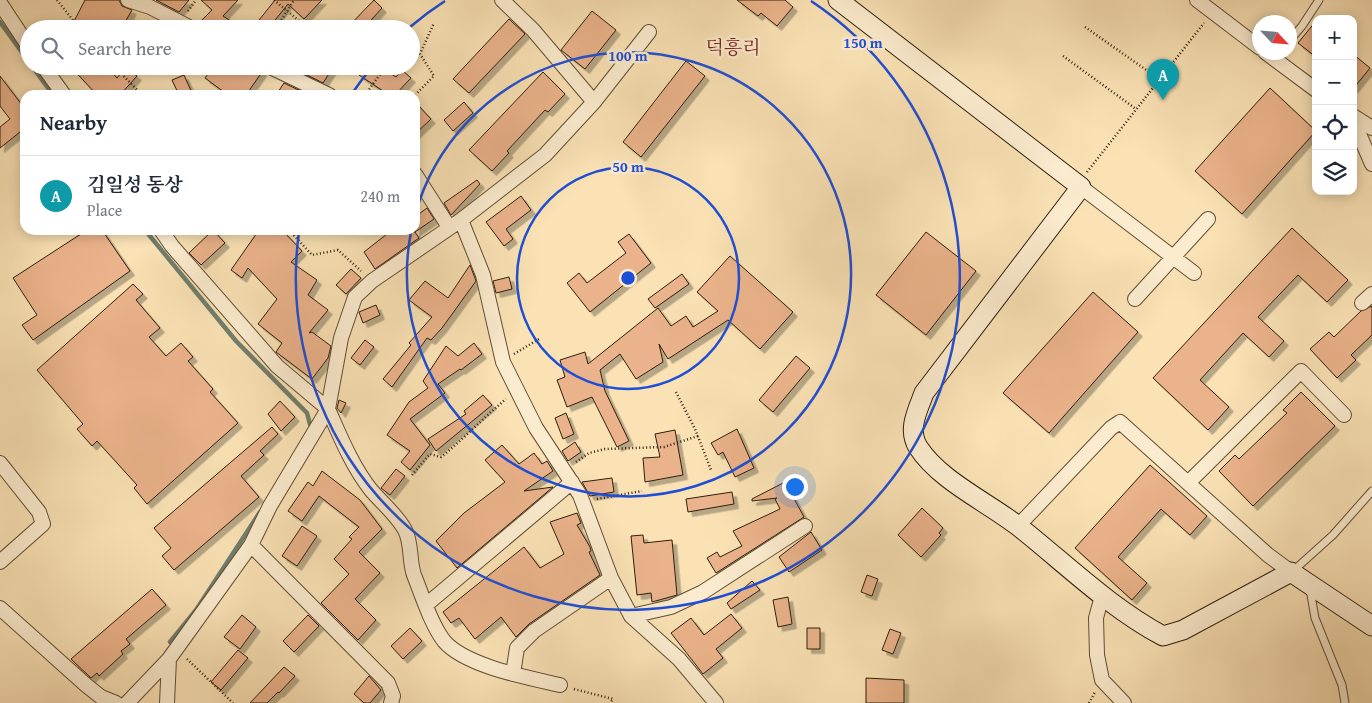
<!DOCTYPE html>
<html lang="en">
<head>
<meta charset="utf-8">
<style>
  body { margin:0; font-family:"Gentium Book Plus","Noto Serif KR",serif; background:#f6f6f7; color:#1f2937 }
  .controls { position:absolute; right:15px; top:15px; display:grid; overflow:hidden; border-radius:10px; box-shadow:0 2px 12px #0003 }
  .controls button { width:45px; height:45px; display:grid; place-items:center; padding:0; border:0; border-bottom:1px solid #e0e1e3; background:#fff; color:#1f2937; font:25px sans-serif }
  .compass { position:absolute; left:1252px; top:15px; width:45px; height:45px; border-radius:50%; background:#fff; box-shadow:0 2px 12px #0003; rotate:116deg }
  .you { position:absolute; left:794px; top:486px; width:18px; height:18px; margin:-12px; border:4px solid #fff; border-radius:50%; background:#1a73e8; box-shadow:0 0 0 8px #1a73e833 }
  .badge { display:grid; place-items:center; width:32px; height:32px; border-radius:50%; background:#ea580c; color:#fff; font-size:16px; font-weight:700 }
  .pin { position:absolute; translate:-50% -41px; filter:drop-shadow(0 1px 2px #0008) }
  .pin::after { content:''; position:absolute; top:26px; width:18px; height:15px; background:inherit; clip-path:polygon(0 0,100% 0,50% 100%) }
  .list { margin:0; padding:0; list-style:none }
  h2 { display:flex; justify-content:space-between; align-items:center; height:65px; margin:0; padding:0 20px; font-size:21px }
  h2 small { font-size:16px; font-weight:400; color:#747a83 }
  .list li { display:grid; grid-template-columns:32px 1fr auto; gap:15px; align-items:center; box-sizing:border-box; height:80px; padding:0 20px; border-top:1px solid #e0e1e3 }
  .list b { display:block; font-size:19px; white-space:nowrap }
  .list p { margin:0; font-size:16px; white-space:nowrap; color:#747a83 }
  .list em { font-size:16px; font-style:normal; color:#747a83 }
  .icon { flex:none; width:28px; height:28px; fill:none; stroke:currentColor; stroke-width:2; stroke-linecap:round; stroke-linejoin:round }
  .map { position:relative; flex:none; width:1372px; height:703px; overflow:hidden }
  .search { position:absolute; background:#fff; box-shadow:0 2px 12px #0003; left:20px; top:20px; width:400px; height:55px; display:flex; align-items:center; gap:12px; box-sizing:border-box; padding:0 18px; border-radius:28px; color:#747a83; font-size:19px }
  .panel { position:absolute; background:#fff; box-shadow:0 2px 12px #0003; left:20px; top:90px; width:400px; height:145px; border-radius:15px }
  .map>svg:first-child { display:block }
  .lines { fill:none; stroke-linecap:round; stroke-linejoin:round }
  .stream { stroke:#717e6d; stroke-width:4.5 }
  .building { fill:#ebb38b; stroke:#2e1e0b; filter:url(#shadow) }
  .lane-casing { stroke:#614f36; stroke-width:9 }
  .street-casing { stroke:#614f36; stroke-width:16 }
  .secondary-casing { stroke:#2e1e0b; stroke-width:21 }
  .path { stroke:#2e1e0b; stroke-width:2.5; stroke-dasharray:1 2.5; stroke-linecap:butt }
  .lane { stroke:#fceccf; stroke-width:7 }
  .street { stroke:#fceccf; stroke-width:14 }
  .secondary { stroke:#fceccf; stroke-width:19 }
  .ring { fill:none; stroke:#1d4ed8; stroke-width:2.5 }
  .labels { text-anchor:middle; stroke-width:5; stroke-linejoin:round; paint-order:stroke }
  .quarter-label { font-size:19px; fill:#7a1f14; stroke:#fceccf }
  .centre { fill:#1d4ed8; stroke:#fceccf; stroke-width:2.5 }
  .ring-label { font-size:15px; text-anchor:middle; font-weight:bold; fill:#1d4ed8; stroke:#fceccf; stroke-width:5; stroke-linejoin:round; paint-order:stroke }
</style>
</head>
<body>
<div class="map">
<svg width="1372" height="703" viewBox="0 0 1372 703">
  <defs>
    <filter id="shadow"><feDropShadow dx="4.5" dy="4.5" stdDeviation="0" flood-color="#0004"/></filter>
  </defs>
  <rect width="100%" height="100%" fill="#fae2b5"/>
  <filter id="stains"><feTurbulence type="fractalNoise" baseFrequency=".004" numOctaves="4"/><feColorMatrix values="0 0 0 0 .2 0 0 0 0 .09 0 0 0 0 .02 0 0 0 .5 -.17"/></filter>
  <radialGradient id="worn" r=".72"><stop offset=".6" stop-color="#630" stop-opacity="0"/><stop offset="1" stop-color="#630" stop-opacity=".3"/></radialGradient>
  <g class="lines">
    <!-- stream -->
    <path class="stream" d="M0 22 29 62
      M32 66 53 95
      M145 230 236 341 307 413 311 428 309 430
      M170 642 196 610 260 512"/>
  </g>
  <!-- building -->
  <path class="building" d="M85 0H119L122 6 132 10 121 29H70Z
    M156 0H189L179 12Z
    M201 0H238L223 16 243 29H202L199 23 212 10Z
    M275 0H322L304 19 288 4 268 29H252Z
    M374 0 382 8 363 29H346Z
    M737 0H785L793 7 777 26 761 13 758 16Z
    M592 11 616 30 585 69 561 50Z
    M509 19 525 34 469 93 453 79Z
    M1316 21V57L1298 43Z
    M1353 54 1370 68 1353 89Z
    M686 61 705 76 641 157 623 142Z
    M70 66H106L117 78 126 67 137 76 120 95H97Z
    M214 66H259L262 72 246 95H228L205 78Z
    M295 66H334L323 83 293 68Z
    M365 66H379L396 77 402 70 411 78 395 95H389L359 75Z
    M543 72 565 94 548 112 545 110 507 151 509 153 492 171 469 150Z
    M184 75 193 95H179L172 80Z
    M0 76 25 109V128L0 148V127L10 119 0 106Z
    M284 83 309 95H276Z
    M1270 88 1316 131 1242 214 1195 171Z
    M415 102 431 119 415 134Z
    M464 102 473 113 453 131 444 120Z
    M477 180 480 184 451 215 444 203Z
    M521 196 531 210 506 229 513 239 504 246 486 222Z
    M427 208 434 219 415 232 419 238 375 269 364 252 392 230 415 232V217Z
    M1292 228 1348 280 1327 302 1298 275 1258 317 1284 341 1269 357 1243 333 1200 380 1229 407 1208 430 1153 378Z
    M87 230H102L130 271 33 340 22 325 37 315 13 278Z
    M213 230 225 243 201 265 189 253Z
    M259 230H282L302 251 291 262 317 280 308 295 328 310 309 333 312 332 331 346 328 358 312 379 276 352 282 343 258 324 277 299 248 268 242 278 231 270Z
    M926 232 976 271 926 335 876 295Z
    M629 234 651 263 590 312 567 283 579 273 587 283 626 253 618 242Z
    M730 256 793 312 760 349 728 320 668 359 659 344 663 362 636 379 620 354 600 370 605 391 629 441 617 447 592 397 567 407 557 380 565 377 560 360 585 352 588 364 658 308 671 326 686 316 693 327 718 311 697 292Z
    M470 265 476 281 442 328 431 340 427 338 392 387 383 379 411 345 409 343 432 317 409 300 425 281 448 298Z
    M351 269 361 278 346 294 336 285Z
    M682 274 689 284 655 308 648 299Z
    M509 277 512 289 496 293 493 281Z
    M133 284 143 294 136 300 160 328 149 337 166 356 181 343 193 357 188 361 213 389 210 392 238 423 147 504 134 488 137 485 97 441 92 446 77 429 83 424 37 370Z
    M1093 292 1138 332 1049 433 1003 393Z
    M376 305 380 315 363 323 359 312Z
    M1372 306V335L1351 355 1356 360 1337 378 1310 349 1329 332 1334 337 1361 311Z
    M365 340 374 347 360 365 351 358Z
    M474 343 482 354 461 370 460 369 438 384 445 393 410 419 430 445 410 470 401 462 410 451 387 435 409 402 428 388 423 381 446 346 458 356Z
    M796 356 810 368 773 412 759 400Z
    M1301 392 1335 426 1253 506 1219 471 1235 455 1239 459 1287 413 1283 410Z
    M483 395 492 405 436 451 428 439 466 414 464 411Z
    M339 400 346 403 341 413 337 408Z
    M280 401 295 417 281 431 268 414Z
    M566 413 574 434 563 439 555 418Z
    M272 427 278 434 260 451 264 455 241 476 259 497 174 570 162 556 171 548 154 528Z
    M737 429 754 468 735 477 723 452 718 455 711 443Z
    M675 430 683 475 645 482 643 458 660 457 655 434Z
    M575 442 581 452 568 461 562 451Z
    M502 445 519 464 534 453 542 464 547 461 553 471 524 491 553 487 457 568 436 541 464 513 505 482 485 460Z
    M1150 465 1207 516 1190 535 1161 509 1118 557 1147 583 1132 600 1075 548Z
    M396 469 405 476 390 495 381 488Z
    M322 471 360 500 382 529 359 552 380 573 355 599 376 620 358 640 321 603 349 574 334 559 352 539 349 537 359 527 319 496 302 521 288 511 308 482 313 486Z
    M612 478 614 492 590 496 582 482Z
    M785 482 804 517 716 573 707 558 717 552 720 557 742 546 733 531 780 509 775 499 777 498 752 501V499Z
    M732 492 734 504 688 512 686 499Z
    M922 508 943 528 939 533 941 535 921 557 898 535Z
    M577 513 581 523 577 525 590 547 591 551 589 552 600 575 529 624 516 637 501 617 475 639 459 618 451 623 443 612 524 547 540 568 564 554 550 522Z
    M302 526 317 536 297 566 282 556Z
    M811 532 822 550 789 572 779 557Z
    M643 535 644 543 672 540 677 595 652 602 651 593 637 595 631 536Z
    M867 575 878 579 872 596 861 592Z
    M752 581 760 590 731 609 727 603Z
    M152 589 166 605 126 639 130 644 121 651 123 654 99 676 97 673 91 678 71 659Z
    M788 597 792 624 778 627 773 600Z
    M731 614 742 628 716 649 723 658 703 674 671 633 691 618 704 635Z
    M242 615 256 627 240 649 224 637Z
    M308 615 319 626 294 652 283 641Z
    M410 628 422 641 403 659 391 646Z
    M807 628H820V649H807Z
    M890 629 901 633 893 654 882 650Z
    M238 650 248 658 221 690 211 682Z
    M284 667 295 676 279 693 278 692 267 703H250Z
    M369 676 381 690 370 703H364L354 694Z
    M866 678 904 680V703H866Z"/>
  <g class="lines">
    <!-- lane casing -->
    <g class="lane-casing">
      <path id="lane" d="M1290 40 1302 26 1319 0
        M1293 571 1333 535 1372 491
        M1310 589 1315 618 1342 685 1345 703"/>
    </g>
    <!-- street casing -->
    <g class="street-casing">
      <path id="street" d="M128 0 150 7 193 29
        M502 0 533 30 594 102
        M1197 0 1260 48
        M0 3 29 47
        M1265 52 1316 90
        M43 66 64 95
        M268 66 329 95
        M1353 116 1372 128
        M1353 120 1372 164
        M415 174 449 227
        M1081 187 1194 273
        M461 220 483 275 503 362 536 428 580 495 611 578 631 616
        M161 230 172 246 277 366 328 409 341 338 355 297 372 281 461 220 545 155 594 102 649 32
        M1135 299 1208 219
        M1362 303 1372 294
        M0 463 39 512 43 524 0 562
        M1188 483 1301 371 1344 415
        M1018 526 1111 428 1120 422 1268 555 1291 572
        M251 545 388 683 393 696 391 703
        M1102 596 1096 618 1097 655 1102 680 1124 703
        M426 605 572 482
        M0 608 86 685 101 697 116 703
        M513 674 517 648 534 631 611 578
        M127 703 169 659 251 545 270 506 328 409C340 436 352 466 371 490 382 503 397 515 405 530 412 543 409 561 414 575 422 595 431 624 444 641 465 666 529 678 560 685
        M167 703 169 659
        M716 703 679 659 631 616 671 607 703 592 805 526"/>
    </g>
    <!-- secondary casing -->
    <g class="secondary-casing">
      <path id="secondary" d="M838 0 1081 187 924 393C918 410 907 429 918 447 939 480 987 502 1018 526 1066 564 1109 607 1163 636L1183 630 1291 572 1372 626"/>
    </g>
    <!-- path -->
    <path class="path" d="M57 0 80 29
      M274 0 309 29
      M188 11 196 0
      M1085 27 1159 79
      M276 29 294 0
      M1063 56 1136 109
      M114 66 142 95
      M365 95 386 66
      M415 95 434 76 420 54 434 23
      M1087 172 1204 23
      M289 230 312 255 338 250 361 271
      M514 354 539 339
      M676 392 695 429 711 470
      M576 462 589 453 605 449 664 447 698 436
      M412 475 430 454 441 457C464 439 483 418 506 399
      M597 499 642 491
      M187 659 233 703
      M574 689 613 699 610 703
      M1089 703 1095 692"/>
    <!-- lane -->
    <use href="#lane" class="lane"/>
    <!-- street -->
    <use href="#street" class="street"/>
    <!-- secondary -->
    <use href="#secondary" class="secondary"/>
  </g>
  <!-- distance rings -->
  <g class="ring">
    <circle cx="628" cy="278" r="111"/>
    <path d="M415 215A222 222 0 1 1 411 232"/>
    <path d="M351 95A332 332 0 0 1 372 67M410 27A332 332 0 0 1 445 1M811 1A332 332 0 1 1 299 232"/>
  </g>
  <g class="labels">
    <!-- quarter labels -->
    <g class="quarter-label">
      <text x="733" y="54">덕흥리</text>
    </g>
  </g>
  <circle cx="628" cy="278" r="8" class="centre"/>
  <g class="ring-label">
    <text x="863" y="48">150 m</text>
    <text x="628" y="61">100 m</text>
    <text x="628" y="172">50 m</text>
  </g>
  <rect width="100%" height="100%" filter="url(#stains)"/>
  <rect width="100%" height="100%" fill="url(#worn)"/>
</svg>
<div class="controls">
<button>+</button>
<button>−</button>
<button><svg class="icon" aria-label="locate" viewBox="0 0 24 24"><circle cx="12" cy="12" r="6"/><path d="M12 2v4M12 18v4M2 12h4M18 12h4"/></svg></button>
<button><svg class="icon" aria-label="layers" viewBox="0 0 24 24"><path d="M12 4l9 5-9 5-9-5zM3 14l9 5 9-5"/></svg></button>
</div>
<svg class="compass" viewBox="-18 -18 36 36"><path d="M0-13l5 13h-10z" fill="#e53935"/><path d="M0 13l5-13h-10z" fill="#747a83"/></svg>
<div class="you"></div>
<div class="pin badge" style="left:1163px;top:100px;background:#0f9aa8">A</div>
<div class="search"><svg class="icon" aria-label="search" viewBox="0 0 24 24"><circle cx="10" cy="10" r="6"/><path d="M15 15l6 6"/></svg>Search here</div>
<section class="panel">
<h2>Nearby<small></small></h2>
<ul class="list">
<li><span class="badge" style="background:#0f9aa8">A</span><div><b>김일성 동상</b><p>Place</p></div><em>240 m</em></li>
</ul>
</section>
</div>
</body>
</html>
